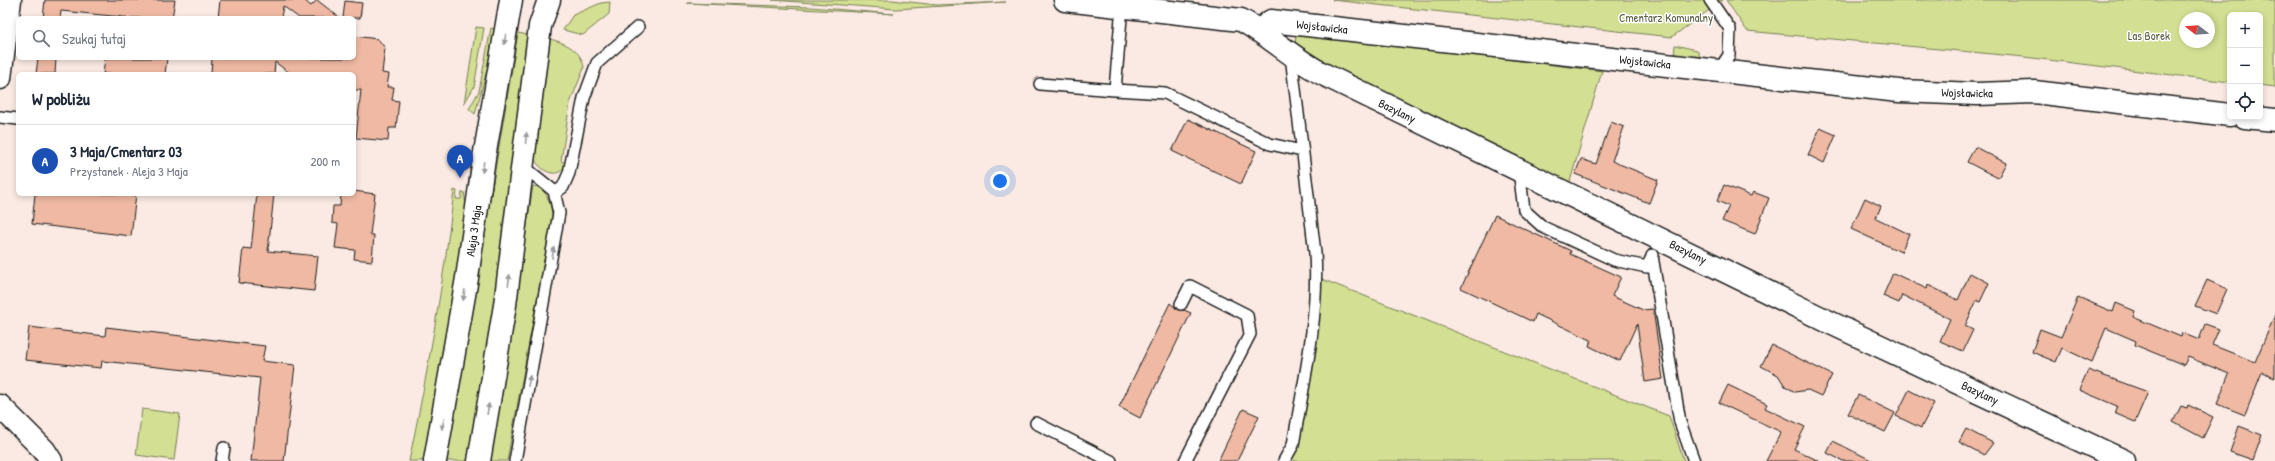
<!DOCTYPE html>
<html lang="pl">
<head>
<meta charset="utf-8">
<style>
  body { margin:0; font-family:"Patrick Hand",sans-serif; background:#f2f2f3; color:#1f2937 }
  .controls { position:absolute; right:12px; top:12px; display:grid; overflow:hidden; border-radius:6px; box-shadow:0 2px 6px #0003 }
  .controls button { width:36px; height:36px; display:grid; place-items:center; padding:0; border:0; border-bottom:1px solid #e0e1e3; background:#fff; color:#1f2937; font:20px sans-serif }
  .compass { position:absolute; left:2179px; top:12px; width:36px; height:36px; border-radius:50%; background:#fff; box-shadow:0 2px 6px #0003; rotate:287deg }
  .you { position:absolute; left:1000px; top:181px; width:14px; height:14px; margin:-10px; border:3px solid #fff; border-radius:50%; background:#1a73e8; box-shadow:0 0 0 6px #1a73e833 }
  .badge { display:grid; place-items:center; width:26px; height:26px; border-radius:50%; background:#111827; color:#fff; font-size:13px; font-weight:700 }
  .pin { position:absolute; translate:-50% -33px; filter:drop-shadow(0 1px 2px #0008) }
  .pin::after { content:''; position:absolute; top:21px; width:14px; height:12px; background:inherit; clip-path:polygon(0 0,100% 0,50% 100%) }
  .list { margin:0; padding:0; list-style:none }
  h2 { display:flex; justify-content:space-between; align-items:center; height:52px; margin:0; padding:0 16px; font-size:17px }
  h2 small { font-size:13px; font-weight:400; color:#747a83 }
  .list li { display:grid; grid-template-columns:26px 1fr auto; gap:12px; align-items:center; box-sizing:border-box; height:72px; padding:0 16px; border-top:1px solid #e0e1e3 }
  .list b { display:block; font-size:15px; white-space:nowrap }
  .list p { margin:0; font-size:13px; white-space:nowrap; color:#747a83 }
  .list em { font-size:13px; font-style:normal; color:#747a83 }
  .icon { flex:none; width:22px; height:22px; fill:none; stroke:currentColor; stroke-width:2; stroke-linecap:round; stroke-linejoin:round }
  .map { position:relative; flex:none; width:2275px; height:461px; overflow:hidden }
  .search { position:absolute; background:#fff; box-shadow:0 2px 6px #0003; left:16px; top:16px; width:340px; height:44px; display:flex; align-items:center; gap:10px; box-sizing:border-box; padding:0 14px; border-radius:6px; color:#747a83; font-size:15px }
  .panel { position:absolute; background:#fff; box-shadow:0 2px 6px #0003; left:16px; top:72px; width:340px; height:124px; border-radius:6px }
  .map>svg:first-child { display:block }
  .green { fill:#d3df92; stroke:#787e57; fill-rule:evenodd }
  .building { fill:#efb9a3; stroke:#1c1c1c }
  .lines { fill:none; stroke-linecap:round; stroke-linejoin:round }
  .service-casing { stroke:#1c1c1c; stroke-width:14 }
  .minor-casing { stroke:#1c1c1c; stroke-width:25 }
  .tertiary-casing { stroke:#1c1c1c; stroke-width:25 }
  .service { stroke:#fff; stroke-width:11 }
  .minor { stroke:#fff; stroke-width:22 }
  .tertiary { stroke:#fff; stroke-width:22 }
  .oneway { fill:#999 }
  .labels { text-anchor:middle; stroke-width:3; stroke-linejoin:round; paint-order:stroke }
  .park-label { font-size:12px; fill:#5c6045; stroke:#fff }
  .street-label { font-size:12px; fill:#1c1c1c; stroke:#fff }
</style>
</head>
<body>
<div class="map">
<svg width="2275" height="461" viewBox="0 0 2275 461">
  <rect width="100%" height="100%" fill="#faeae3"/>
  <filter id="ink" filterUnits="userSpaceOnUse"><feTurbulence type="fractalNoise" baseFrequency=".025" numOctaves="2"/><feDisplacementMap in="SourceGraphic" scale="8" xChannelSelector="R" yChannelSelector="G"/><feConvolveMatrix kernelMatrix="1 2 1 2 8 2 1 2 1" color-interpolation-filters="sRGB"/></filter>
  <g filter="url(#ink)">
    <!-- green -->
    <path class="green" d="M772 0H892L937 5 1006 2 896 9Z
      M1332 0H1723L1672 37Z
      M1726 0H2275V87L2260 85V15H2230V82L2024 57 1747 31ZM2185 18H2209V42H2185Z
      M610 2 609 14 583 35 563 30 573 15 601 3Z
      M687 3 810 7 894 14Z
      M476 27 484 28 474 87 464 104Z
      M491 28 495 29 490 59 475 114 469 109 479 91Z
      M518 33 528 35 495 296 468 461H444L465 350Z
      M1302 34 1602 71 1569 185 1299 49 1295 44 1296 35Z
      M549 39C564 42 582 50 584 68L570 103 561 161 566 163C559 182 540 171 534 158Z
      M1675 45 1697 50 1702 60 1674 57Z
      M533 186C547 187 552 206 552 218L507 461H489Z
      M454 190 457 191 456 199H461L462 192H464L466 205 445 354 425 461H409C428 371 444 281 454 190Z
      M1319 278 1669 416 1684 461H1284L1293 445Z
      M142 409 180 414 174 460 136 455Z"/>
    <!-- building -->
    <path class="building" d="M45 0H175L172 18H133L61 11 60 18H43Z
      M220 0H304L311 6 317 0 340 18H299L283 6 281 18H218Z
      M345 1 362 3 360 18H343Z
      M354 36 378 39 385 48 382 73 389 74 387 87H394L392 100 399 101 396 128H389L388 141 356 138 361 90H354V74H291L275 62 274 74H211L212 58H354Z
      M38 58H56L55 74H36Z
      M105 58H167L165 74H103Z
      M1188 119 1256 151 1241 184 1172 151Z
      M1611 122 1624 127 1612 161 1658 180 1649 203 1575 174 1581 159 1596 164Z
      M1820 128 1836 135 1824 163 1808 155Z
      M1975 147 2006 163 1998 178 1967 162Z
      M1724 185 1751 196 1753 192 1769 198 1755 234 1722 221 1729 206 1717 201Z
      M354 191 375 194 370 235H374L372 261 354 259 355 250 335 248 338 224 332 223 333 206H340L341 194H354Z
      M35 194H136L131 236 32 224Z
      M257 194H274L268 251 318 256 314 291 239 283 243 248 251 249Z
      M1865 198 1881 206 1876 218 1909 234 1901 252 1851 229Z
      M1495 215 1571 251 1570 254 1621 277 1612 296 1643 310 1653 309 1663 379 1645 382 1637 324 1620 361 1589 346 1591 340 1536 314 1533 322 1461 288Z
      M1893 273 1927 289 1928 285 1958 300 1970 273 1989 283 1980 302 1977 300 1965 326 1973 330 1963 351 1940 341 1950 319 1902 295 1899 303 1883 296Z
      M2207 280 2227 289 2216 314 2195 306Z
      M2078 297 2113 312 2116 303 2135 311 2133 317 2181 337 2182 333 2199 340 2205 324 2219 329 2212 345 2255 362 2275 315V377L2262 372 2245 415 2217 404 2229 374 2188 357 2184 365 2135 345 2136 341 2106 328 2092 362 2062 348 2056 362 2032 352 2040 329 2061 337Z
      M1170 303 1178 310H1184L1191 313 1140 418 1119 407Z
      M29 327 105 336 106 327 265 346 262 361 295 365 284 461H251L260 378 102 361 101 368 25 360Z
      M1772 345 1832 375 1821 396 1808 390 1795 392 1785 386 1778 375 1761 366Z
      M2088 370 2148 392 2135 422 2114 413 2117 406 2079 390Z
      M1728 385 1767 404 1765 408 1805 427 1794 449 1819 461H1766L1781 432 1719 403Z
      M1909 390 1934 403 1921 428 1896 416Z
      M1858 395 1895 413 1885 432 1848 414Z
      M2188 405 2213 417 2203 438 2173 422 2181 406 2187 408Z
      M1243 409 1259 416 1237 461H1218Z
      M2239 426 2262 435 2253 460 2230 452Z
      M1966 429 1993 443 1984 455 1959 442Z
      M1833 441 1873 461H1843L1827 453Z"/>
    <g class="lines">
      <!-- service casing -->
      <g class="service-casing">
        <path id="service" d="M1710 0 1730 29 1729 55 1719 70
          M1040 84 1115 90 1122 6
          M1115 90 1165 93 1270 144 1302 151
          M0 117 18 119
          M1519 170 1524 210 1543 227 1614 260 1647 267 1653 255
          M555 193 563 187 569 173 584 98 597 63 638 27
          M1652 256 1680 422 1694 461
          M1181 304 1190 286 1247 315 1250 334 1185 461
          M1036 423 1111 461
          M222 461 224 448
          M515 461 559 213 554 191 523 166
          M1284 461 1293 445C1304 381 1319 318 1315 253L1291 56"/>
      </g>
      <!-- minor casing -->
      <g class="minor-casing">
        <path id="minor" d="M1260 30 1271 21 1899 91 1977 94 2034 92 2230 115
          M2245 117 2275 120
          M0 406 44 450 51 461"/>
      </g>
      <!-- tertiary casing -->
      <g class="tertiary-casing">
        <path id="tertiary" d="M1065 0 1241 20C1271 36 1294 60 1325 75L1831 323 2124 461
          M0 78 10 0
          M435 461 467 278 484 158 511 0
          M479 461 505 305 540 26 549 0"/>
      </g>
      <!-- service -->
      <use href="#service" class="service"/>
      <!-- minor -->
      <use href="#minor" class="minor"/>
      <!-- tertiary -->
      <use href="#tertiary" class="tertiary"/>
    </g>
    <!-- one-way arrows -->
    <defs><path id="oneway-solid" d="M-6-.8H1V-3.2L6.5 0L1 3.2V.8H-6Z"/></defs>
    <g class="oneway">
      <use href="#oneway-solid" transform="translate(505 39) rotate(99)"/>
      <use href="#oneway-solid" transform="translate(526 138) rotate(-84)"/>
      <use href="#oneway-solid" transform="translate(483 167) rotate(98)"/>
      <use href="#oneway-solid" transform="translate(553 253) rotate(-79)"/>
      <use href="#oneway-solid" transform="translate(509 280) rotate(-83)"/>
      <use href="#oneway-solid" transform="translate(464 295) rotate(99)"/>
      <use href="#oneway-solid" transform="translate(529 381) rotate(-80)"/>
      <use href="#oneway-solid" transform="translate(488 409) rotate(-81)"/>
      <use href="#oneway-solid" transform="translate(443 424) rotate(101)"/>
    </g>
  </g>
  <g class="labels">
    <!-- park labels -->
    <g class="park-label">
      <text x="1666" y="22">Cmentarz Komunalny</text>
      <text x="2149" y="40">Las Borek</text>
    </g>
    <!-- street labels -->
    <g class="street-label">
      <text transform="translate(1322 27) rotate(6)" y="4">Wojsławicka</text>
      <text transform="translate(1645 62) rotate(6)" y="4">Wojsławicka</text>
      <text transform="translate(1967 93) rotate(1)" y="4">Wojsławicka</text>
      <text transform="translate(1397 111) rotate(26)" y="4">Bazylany</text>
      <text transform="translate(474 231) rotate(-82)" y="4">Aleja 3 Maja</text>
      <text transform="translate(1688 252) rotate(26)" y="4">Bazylany</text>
      <text transform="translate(1980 393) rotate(25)" y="4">Bazylany</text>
    </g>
  </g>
</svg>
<div class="controls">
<button>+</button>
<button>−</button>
<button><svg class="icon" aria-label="locate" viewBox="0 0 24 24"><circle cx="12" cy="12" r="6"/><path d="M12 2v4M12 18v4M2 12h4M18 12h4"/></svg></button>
</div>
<svg class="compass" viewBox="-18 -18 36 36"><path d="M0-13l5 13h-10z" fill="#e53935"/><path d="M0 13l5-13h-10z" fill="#747a83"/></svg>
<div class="you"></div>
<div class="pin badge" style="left:460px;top:178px;background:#1a4fb4">A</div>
<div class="search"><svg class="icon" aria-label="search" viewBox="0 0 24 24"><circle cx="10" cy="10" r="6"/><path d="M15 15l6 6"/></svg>Szukaj tutaj</div>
<section class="panel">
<h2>W pobliżu<small></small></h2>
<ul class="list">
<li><span class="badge" style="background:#1a4fb4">A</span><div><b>3 Maja/Cmentarz 03</b><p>Przystanek · Aleja 3 Maja</p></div><em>200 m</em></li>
</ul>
</section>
</div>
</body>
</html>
